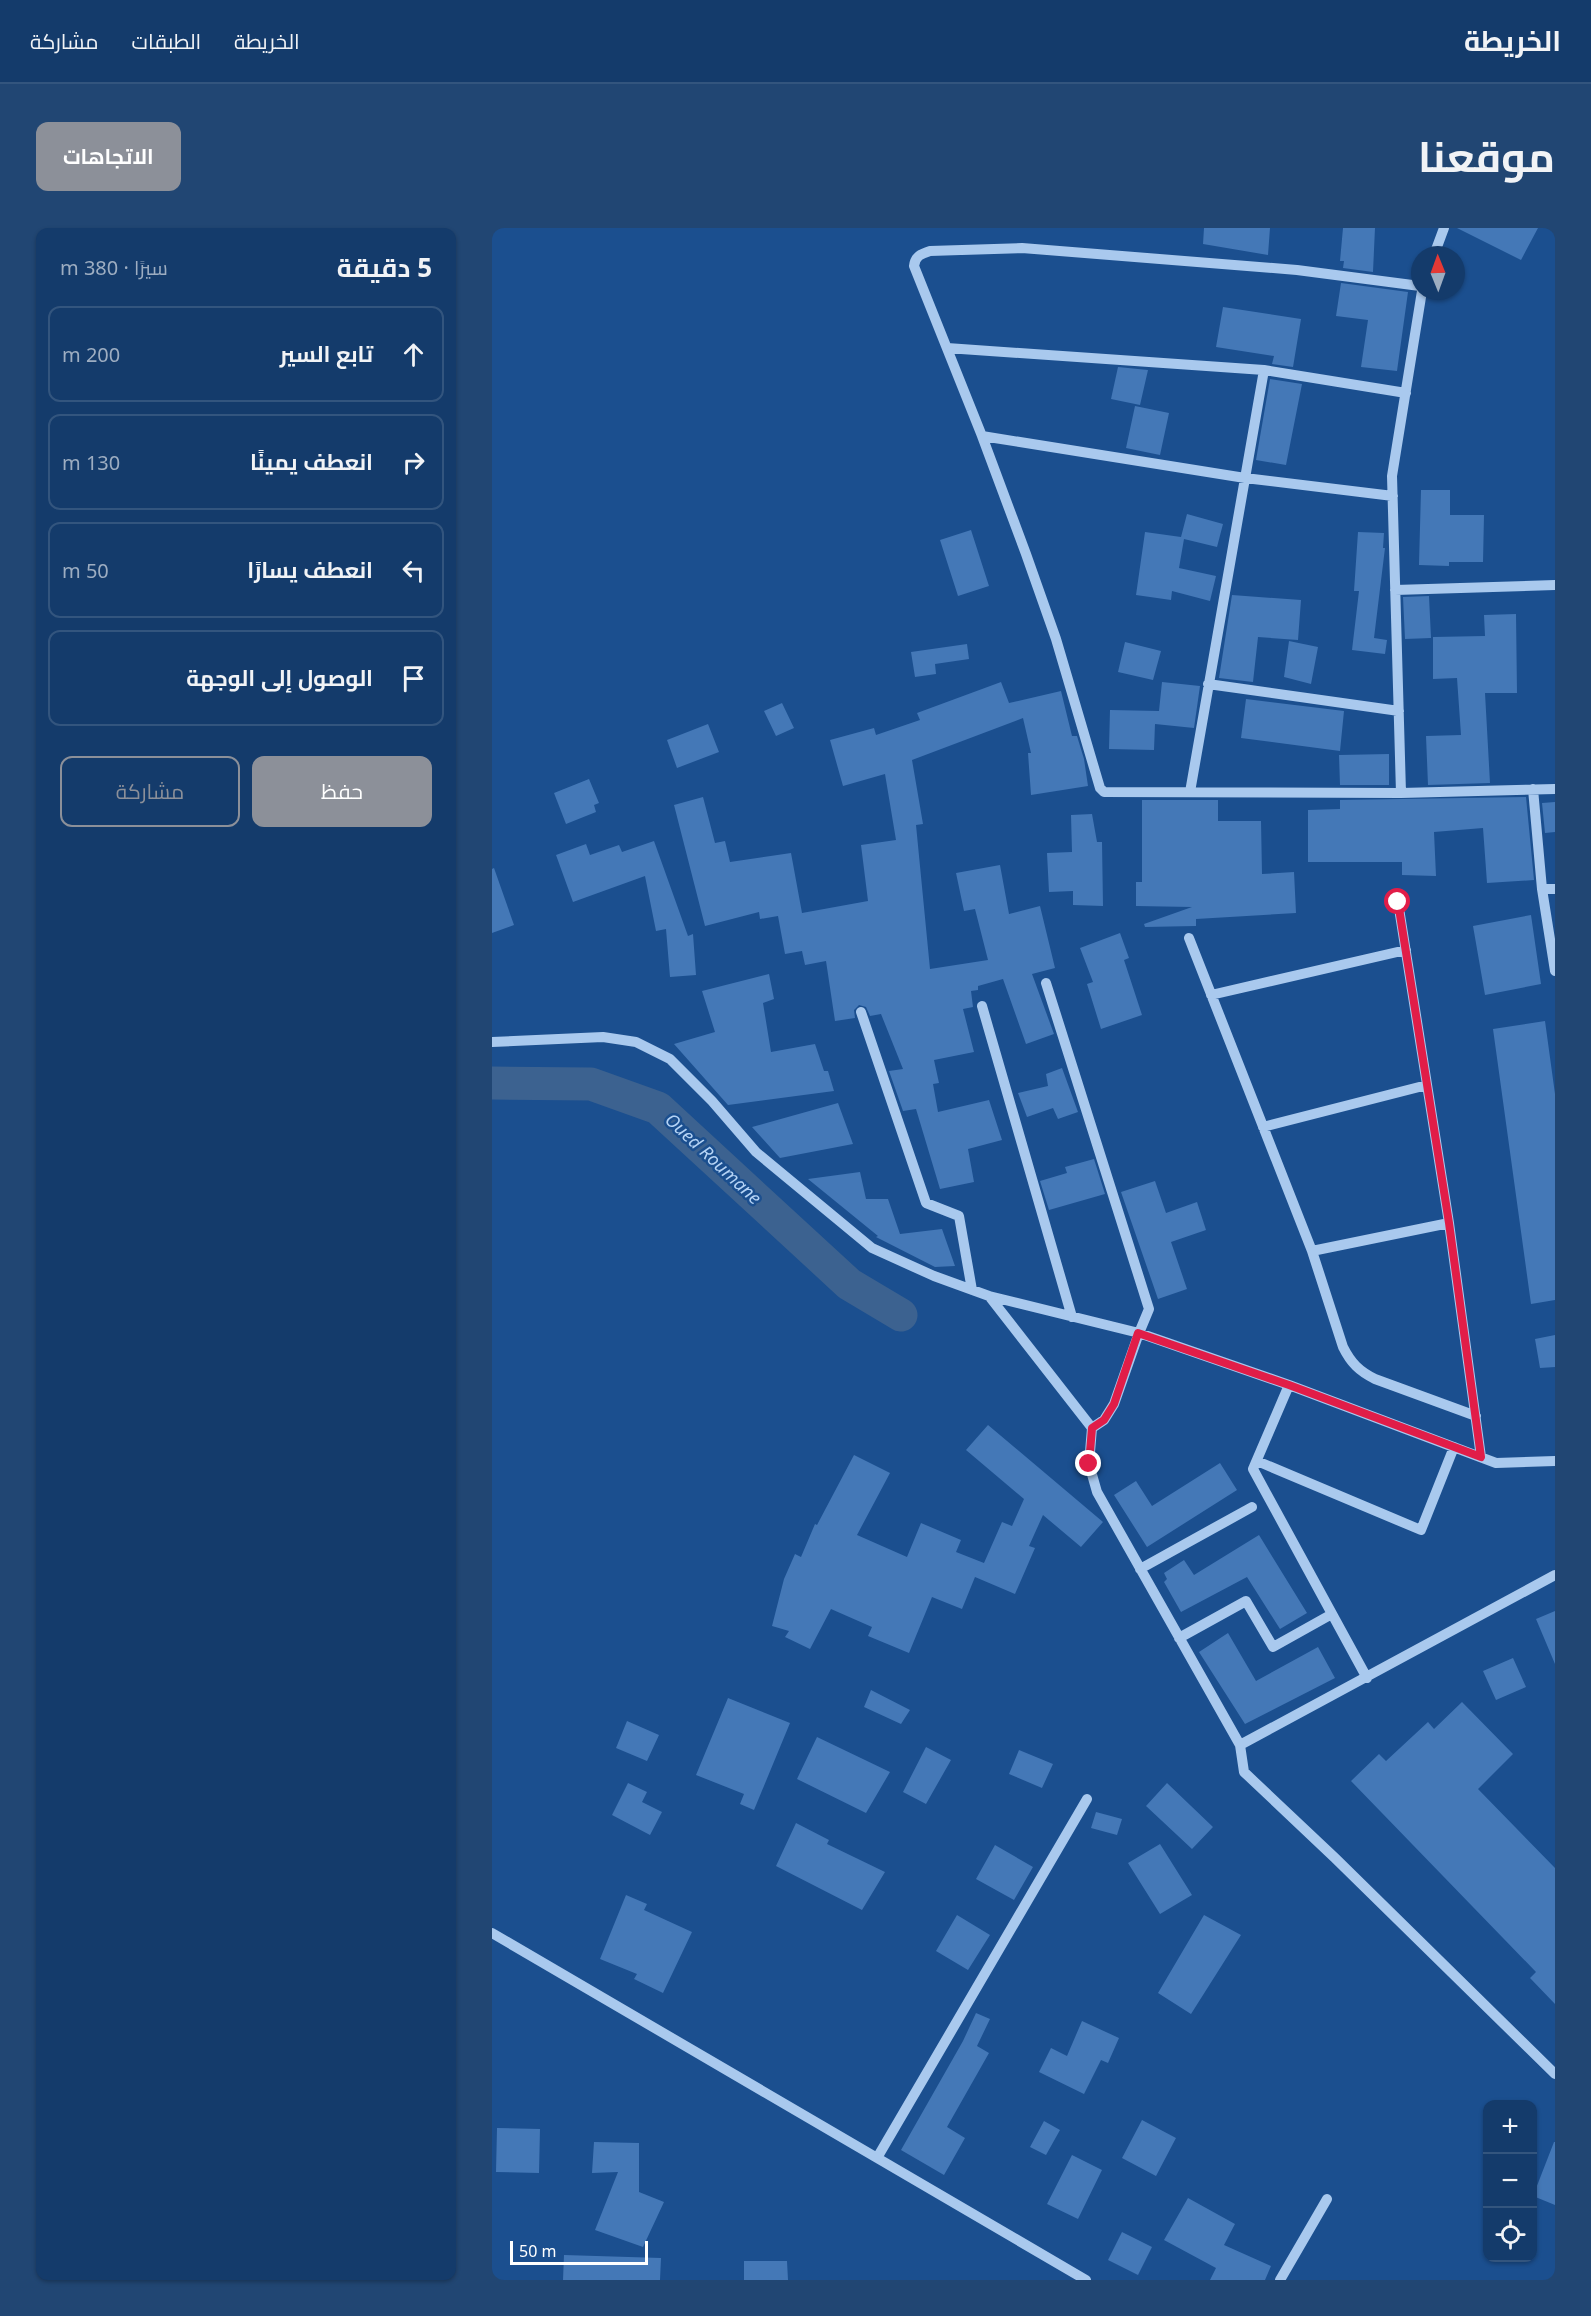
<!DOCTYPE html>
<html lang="ar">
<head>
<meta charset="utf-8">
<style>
  body { margin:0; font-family:"Noto Sans",Cairo,sans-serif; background:#214673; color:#f1f3f6; direction:rtl }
  .controls { position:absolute; right:18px; bottom:18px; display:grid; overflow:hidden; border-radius:12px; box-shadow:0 2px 4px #0004 }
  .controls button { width:54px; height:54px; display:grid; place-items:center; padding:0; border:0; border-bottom:2px solid #33557e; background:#143b6b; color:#f1f3f6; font:30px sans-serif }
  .compass { position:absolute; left:919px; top:18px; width:54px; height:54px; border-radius:50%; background:#143b6b; box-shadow:0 2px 4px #0004; rotate:359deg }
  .scale { position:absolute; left:18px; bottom:15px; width:138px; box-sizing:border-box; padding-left:6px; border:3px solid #fff; border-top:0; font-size:16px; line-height:21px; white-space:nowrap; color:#fff; -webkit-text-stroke:4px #1b4f8f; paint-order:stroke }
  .stop { position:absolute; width:18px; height:18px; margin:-14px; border:4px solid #e11d48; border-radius:50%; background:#fff }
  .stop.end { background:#e11d48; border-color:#fff; box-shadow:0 2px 6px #0008 }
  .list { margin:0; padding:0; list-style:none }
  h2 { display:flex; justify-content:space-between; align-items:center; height:78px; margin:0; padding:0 24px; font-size:26px }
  h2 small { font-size:20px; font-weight:400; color:#9dadc1 }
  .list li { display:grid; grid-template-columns:39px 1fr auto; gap:18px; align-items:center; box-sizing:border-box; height:96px; margin:0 12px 12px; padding:0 12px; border:2px solid #33557e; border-radius:12px }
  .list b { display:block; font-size:22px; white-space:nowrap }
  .list em { font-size:20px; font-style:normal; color:#9dadc1 }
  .actions { display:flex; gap:12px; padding:18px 24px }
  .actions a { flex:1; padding:14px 0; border:2px solid #8c9099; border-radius:12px; text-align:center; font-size:21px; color:#8c9099 }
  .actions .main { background:#8c9099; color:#fff }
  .icon { flex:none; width:33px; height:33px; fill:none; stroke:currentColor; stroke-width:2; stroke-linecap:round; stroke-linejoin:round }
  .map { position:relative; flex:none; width:1063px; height:2052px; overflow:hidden; direction:ltr; border-radius:12px }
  header { display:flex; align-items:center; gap:36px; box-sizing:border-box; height:84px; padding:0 30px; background:#143b6b; border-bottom:2px solid #33557e }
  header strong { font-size:28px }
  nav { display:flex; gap:33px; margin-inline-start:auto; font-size:21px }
  .intro { display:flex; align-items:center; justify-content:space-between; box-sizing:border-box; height:144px; padding:0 36px }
  h1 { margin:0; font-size:42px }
  .button { padding:15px 27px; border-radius:12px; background:#8c9099; color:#fff; font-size:21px; font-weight:700 }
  main { display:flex; gap:36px; padding:0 36px }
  aside { flex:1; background:#143b6b; border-radius:12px; box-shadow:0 2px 4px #0004 }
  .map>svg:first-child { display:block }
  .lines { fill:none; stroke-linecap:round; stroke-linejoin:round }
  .river { stroke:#3c6290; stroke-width:33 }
  .building { fill:#4478b7 }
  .minor { stroke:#a9c9ee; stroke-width:10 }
  .route { stroke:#e11d48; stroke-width:8 }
  .labels { text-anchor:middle; stroke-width:5; stroke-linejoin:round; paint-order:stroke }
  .water-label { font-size:18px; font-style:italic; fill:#b5d3f5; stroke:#1b4f8f }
</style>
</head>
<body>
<header>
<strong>الخريطة</strong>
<nav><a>الخريطة</a><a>الطبقات</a><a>مشاركة</a></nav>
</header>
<div class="intro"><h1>موقعنا</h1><a class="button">الاتجاهات</a></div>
<main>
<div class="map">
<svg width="1063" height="2052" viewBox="0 0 1063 2052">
  <rect width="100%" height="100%" fill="#1b4f8f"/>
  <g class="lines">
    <!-- river -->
    <path class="river" d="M0 855 99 856 166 880 357 1056 409 1087"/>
  </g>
  <!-- building -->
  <path class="building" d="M712 0H778L776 27 711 16Z
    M851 0H883L881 44 851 40 852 33H848Z
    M965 0H1046L1029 32Z
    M849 55 916 64 905 143 869 139 876 92 844 88Z
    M731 79 809 91 801 139 780 136 782 128 724 119Z
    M626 139 656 142 648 177 619 171Z
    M778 151 810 156 794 237 764 232Z
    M643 178 677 185 668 227 634 220Z
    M929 262H958V287H992L991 334H957V338L927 337Z
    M695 286 731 296 725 319 692 311 687 340 724 348 718 373 680 363 679 372 644 367 653 304 689 309Z
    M479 302 497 358 466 368 448 312Z
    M866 304 892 305 891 320H893L882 410 895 412 893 426 860 422 867 363H862Z
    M740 367 809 372 806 412 766 409 761 454 727 450Z
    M937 368 939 410 913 411 911 369Z
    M1024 386 1025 465H993L998 555 936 557 934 508 969 507 965 450 941 451V409L993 408 992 387Z
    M797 413 826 419 819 456 792 449Z
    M633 414 669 423 661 452 626 444Z
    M475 416 477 431 443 436 444 446 423 449 419 424Z
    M509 454 517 475 569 463 580 508H585L592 531 596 558 539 567 536 525H539L531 490 420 532 431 596 424 597 438 741 496 732 483 681 472 683 464 645 508 637 517 686 548 678 563 740 540 746 562 806 534 816 511 751 486 758V762L479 763 481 779 471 781 482 824 442 832 447 855 441 856 446 884 497 872 510 912 476 921 482 954 448 961 424 881 411 883 397 843 411 841 389 786 378 788 374 779 367 777 362 782 363 790 343 793 334 733 313 737 310 723 293 726 286 688 268 691 267 684 213 698 182 577 211 569 223 615 233 613 238 634 299 625 310 685 376 673 369 617 404 612 393 546 351 558 338 512 382 500 384 507 428 492 425 485Z
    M670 454 708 458 702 500 663 496 662 522 617 521 618 482 667 483Z
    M754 471 852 483 848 523 749 510Z
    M290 475 302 500 284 508 272 483Z
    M216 496 227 524 185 540 175 512Z
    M897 526V557H848L847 527Z
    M97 551 107 575 102 577 104 584 74 596 62 565Z
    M1034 569 1042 652 995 655 991 600 942 604 944 648 910 647V634H816V582L848 581V572Z
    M650 572H726V593H769L770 646 802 644 804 685 704 691V698L653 699 652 696 700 679 644 678V654H650Z
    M1063 574V604L1053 605 1050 575Z
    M600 586 605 614H610L611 678 581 677V663L557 664 555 625 580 624 579 587Z
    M162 613 196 708 201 706 204 747 178 749 174 701 164 703 153 648 81 674 64 627 94 616 98 627 127 617 130 624Z
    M2 640 22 697 0 705V641Z
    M1039 687 1049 756 993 767 981 698Z
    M628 705 637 730 632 732 650 787 609 801 595 756 601 754 588 720Z
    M277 746 282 771 271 775 279 824 323 816 332 843H336L342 863 236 877 182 816 223 804 210 763Z
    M1053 793 1063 866V1072L1039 1076 1001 801Z
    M570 840 586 884 566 891 561 880 535 889 526 865 556 858 554 846Z
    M346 875 361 916 288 930 260 899Z
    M602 931 613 966 557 982 548 953 575 945 573 939Z
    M368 944 374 971H396L408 1006 450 1001 463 1038 443 1039 384 1009 386 1008 316 951Z
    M663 953 674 985 705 974 714 1002 679 1014 695 1061 666 1071 629 964Z
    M1063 1107V1139L1048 1140 1043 1111Z
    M496 1197 611 1294 589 1319 551 1287 537 1318 543 1320 523 1366 483 1349 470 1381 440 1369 417 1425 376 1408 380 1399 339 1381 318 1421 293 1409 297 1403 280 1398 292 1351 303 1326 309 1329 323 1296 325 1297 362 1227 398 1245 365 1307 415 1329 429 1295 469 1312 464 1324 492 1335 510 1294 520 1298 532 1271 474 1222Z
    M728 1235 745 1262 655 1319 622 1267 644 1253 660 1278Z
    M767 1307 815 1385 788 1401 755 1349 689 1384 672 1354 675 1351 672 1345 692 1332 702 1347Z
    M1063 1383V1436L1044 1391Z
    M736 1405 764 1453 826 1419 843 1450 753 1496 707 1424Z
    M1021 1430 1034 1459 1004 1472 991 1443Z
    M379 1462 418 1482 409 1496 372 1479Z
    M236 1470 298 1495 262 1582 248 1576 252 1566 204 1547Z
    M970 1474 1021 1526 986 1561 1063 1640V1776L1038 1750 1044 1744 859 1553 887 1526 894 1533 936 1494 942 1501Z
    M135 1493 167 1507 155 1533 124 1520Z
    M325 1509 398 1544 374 1585 305 1551Z
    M434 1519 459 1532 434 1576 411 1564Z
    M527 1522 561 1536 550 1560 517 1546Z
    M136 1555 155 1564 150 1574 170 1584 158 1607 120 1587Z
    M675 1555 721 1599 700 1621 654 1578Z
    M604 1584 630 1591 625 1607 599 1600Z
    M304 1595 337 1612 335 1616 393 1644 370 1682 284 1638Z
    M668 1616 700 1667 668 1686 636 1635Z
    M503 1617 541 1639 522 1672 484 1651Z
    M134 1667 155 1676 152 1682 200 1704 171 1765 142 1751 145 1746 108 1731Z
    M465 1687 498 1707 476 1742 444 1723Z
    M712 1687 749 1707 699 1786 666 1765Z
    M484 1785 498 1791 485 1818 497 1825 455 1899 473 1910 452 1947 409 1922 471 1813Z
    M590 1793 627 1810 616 1835 609 1832 592 1866 547 1844 559 1820 575 1828Z
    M650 1892 684 1910 664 1948 630 1930Z
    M552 1893 568 1902 554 1927 538 1919Z
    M5 1900 48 1901 47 1945 4 1944Z
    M102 1914 147 1915V1964L172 1974 151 2019 103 2002 126 1944 100 1945Z
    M1062 1914H1063V1977L1041 1968Z
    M580 1927 610 1942 586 1991 555 1976Z
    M696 1970 743 1996 732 2017 779 2038 773 2052H718L724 2040 672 2012Z
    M630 2004 660 2019 646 2047 616 2032Z
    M72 2027 169 2030 168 2052H71Z
    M252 2033H295L296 2052H252Z"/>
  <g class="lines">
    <!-- minor -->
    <path class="minor" d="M942 27 952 0
      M928 58 805 42 530 20 438 23C429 26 423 28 422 38L490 208 534 326 564 411 608 560 612 564 909 565 1063 561
      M455 120 772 142
      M490 208 753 250 901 268
      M903 362 1063 357
      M716 456 907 483
      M1041 561 1050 661 1063 743
      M698 564 772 142 914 165
      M909 565 900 248 930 63
      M1050 661H1063
      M906 674 957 995 989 1229
      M697 710 820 1023 851 1119C859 1135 867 1143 883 1151L984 1188
      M554 755 657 1081 647 1105 622 1176 612 1192 600 1200
      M719 767 914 722
      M490 778 580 1089
      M369 784 434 975 467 988 480 1062
      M0 814 111 809 144 814 178 831 220 873 264 924 380 1020 442 1048 497 1068 600 1200 597 1236 605 1264 748 1517 752 1544 843 1630 1063 1846
      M771 899 935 857
      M820 1023 957 995
      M497 1068 647 1105 797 1157 1004 1235 1063 1233
      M797 1157 761 1241 875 1450
      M765 1233 929 1302 962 1219
      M648 1341 760 1279
      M687 1410 754 1373 781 1419 840 1386
      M748 1517 1063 1347
      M0 1705 594 2052
      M385 1930 595 1571
      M788 2052 835 1971"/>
  </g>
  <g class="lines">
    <!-- route -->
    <path class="route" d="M597 1236 600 1200 612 1192 622 1176 646 1105 797 1157 989 1229 957 995 906 674"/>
  </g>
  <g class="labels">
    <!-- water labels -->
    <g class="water-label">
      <text transform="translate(221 931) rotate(43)" y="6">Oued Roumane</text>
    </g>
  </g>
</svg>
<div class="controls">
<button>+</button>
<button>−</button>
<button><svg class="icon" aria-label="locate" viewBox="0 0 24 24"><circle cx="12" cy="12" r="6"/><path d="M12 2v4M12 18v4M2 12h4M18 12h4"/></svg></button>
</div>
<svg class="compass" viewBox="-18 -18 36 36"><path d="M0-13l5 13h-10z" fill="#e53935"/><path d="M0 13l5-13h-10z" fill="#9dadc1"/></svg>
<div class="scale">50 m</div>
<div class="stop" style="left:906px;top:674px"></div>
<div class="stop end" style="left:597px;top:1236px"></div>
</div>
<aside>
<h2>5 دقيقة<small>سيرًا · 380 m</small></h2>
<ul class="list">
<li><svg class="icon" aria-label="ahead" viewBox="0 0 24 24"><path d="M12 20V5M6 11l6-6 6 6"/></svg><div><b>تابع السير</b></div><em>200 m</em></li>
<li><svg class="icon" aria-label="right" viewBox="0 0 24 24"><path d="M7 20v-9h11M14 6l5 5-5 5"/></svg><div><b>انعطف يمينًا</b></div><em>130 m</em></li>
<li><svg class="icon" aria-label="left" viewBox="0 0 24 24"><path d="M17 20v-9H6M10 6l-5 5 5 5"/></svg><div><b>انعطف يسارًا</b></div><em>50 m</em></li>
<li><svg class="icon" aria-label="arrive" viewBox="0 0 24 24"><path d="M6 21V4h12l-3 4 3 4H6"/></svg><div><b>الوصول إلى الوجهة</b></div></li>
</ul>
<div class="actions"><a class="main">حفظ</a><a>مشاركة</a></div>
</aside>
</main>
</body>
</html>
